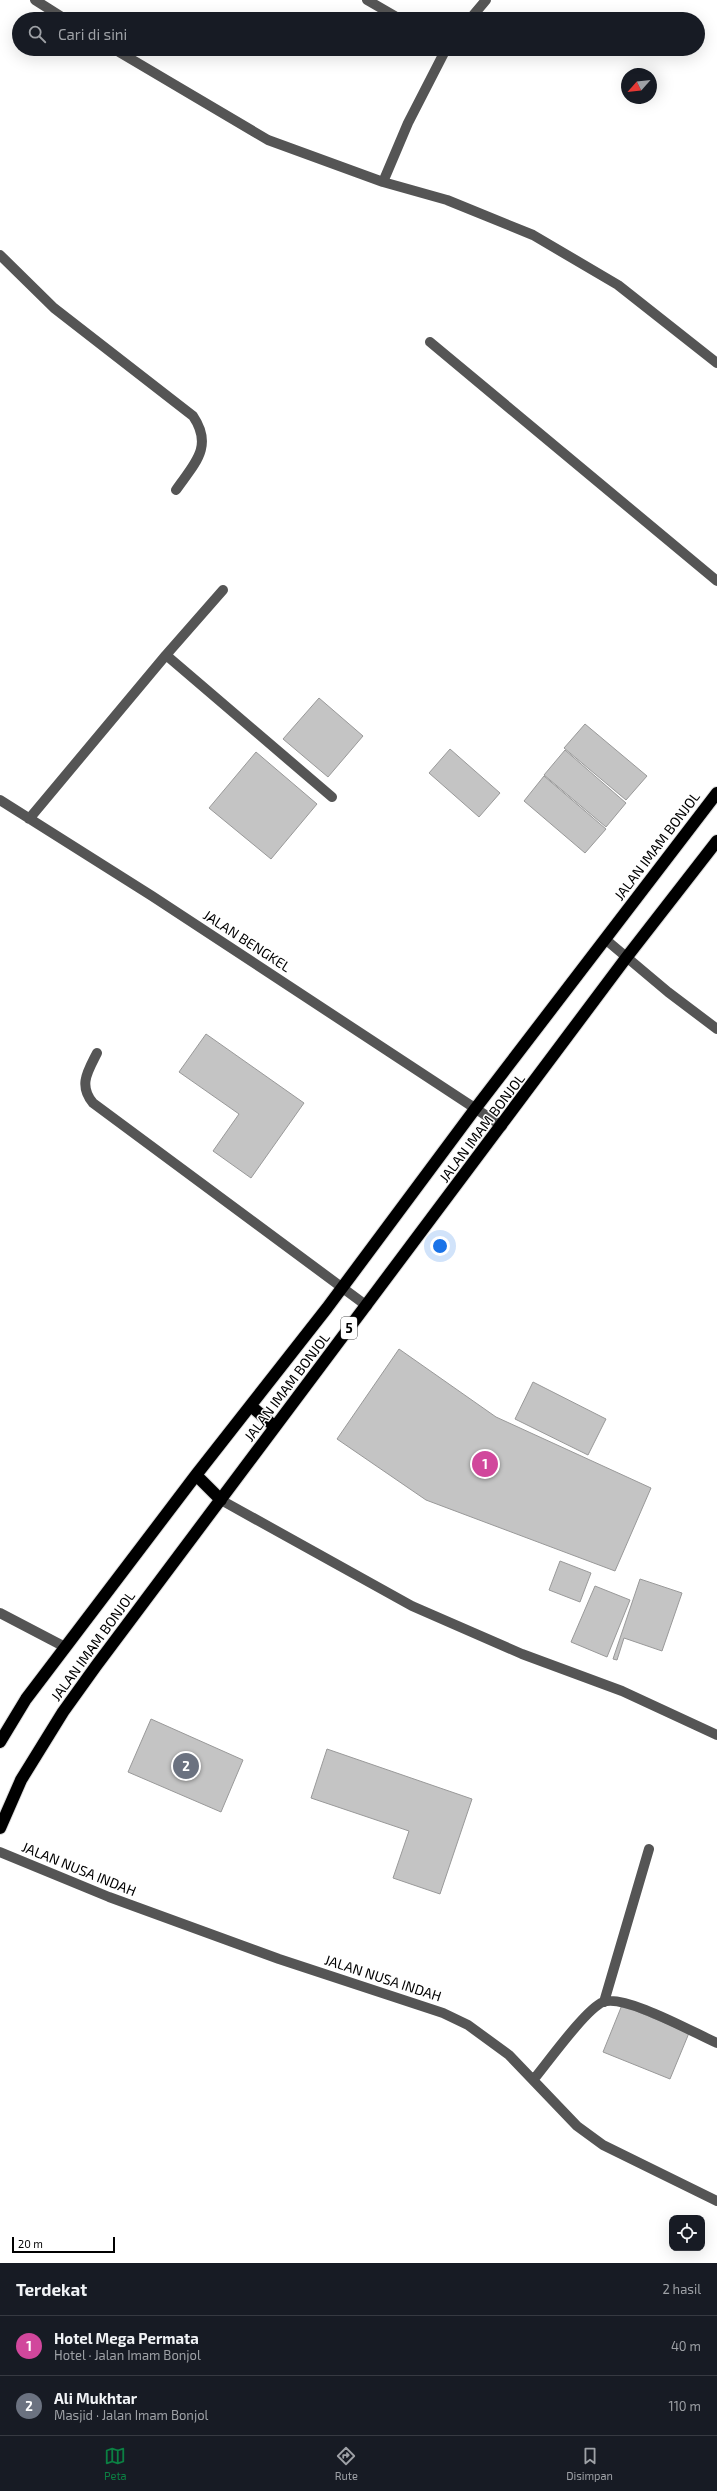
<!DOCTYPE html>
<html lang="id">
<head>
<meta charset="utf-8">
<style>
  body { margin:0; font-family:"Exo 2",sans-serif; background:#242831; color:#f1f3f6 }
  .controls { position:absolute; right:12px; bottom:12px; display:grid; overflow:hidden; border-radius:8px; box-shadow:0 4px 16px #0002 }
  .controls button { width:36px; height:36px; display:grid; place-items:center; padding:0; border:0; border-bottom:1px solid #363941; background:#171b24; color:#f1f3f6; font:20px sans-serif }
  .compass { position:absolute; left:621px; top:68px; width:36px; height:36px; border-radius:50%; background:#171b24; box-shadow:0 4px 16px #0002; rotate:243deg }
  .scale { position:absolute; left:12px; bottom:10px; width:103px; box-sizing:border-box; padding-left:4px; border:2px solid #000; border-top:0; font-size:11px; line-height:14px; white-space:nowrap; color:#000; -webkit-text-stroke:3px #fff; paint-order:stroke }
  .you { position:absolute; left:440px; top:1246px; width:14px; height:14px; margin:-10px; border:3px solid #fff; border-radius:50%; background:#1a73e8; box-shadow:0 0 0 6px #1a73e833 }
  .badge { display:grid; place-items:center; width:26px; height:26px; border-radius:50%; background:#0b8043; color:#fff; font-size:13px; font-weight:700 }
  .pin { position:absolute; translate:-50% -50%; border:2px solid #fff; box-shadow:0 1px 4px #0006 }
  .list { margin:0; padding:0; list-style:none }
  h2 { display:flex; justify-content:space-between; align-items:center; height:52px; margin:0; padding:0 16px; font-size:17px }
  h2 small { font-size:13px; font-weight:400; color:#9ea1a6 }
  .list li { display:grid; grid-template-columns:26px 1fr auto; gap:12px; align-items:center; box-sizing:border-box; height:60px; padding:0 16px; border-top:1px solid #363941 }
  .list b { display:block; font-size:15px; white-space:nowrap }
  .list p { margin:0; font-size:13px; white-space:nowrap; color:#9ea1a6 }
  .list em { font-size:13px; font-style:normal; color:#9ea1a6 }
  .icon { flex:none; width:22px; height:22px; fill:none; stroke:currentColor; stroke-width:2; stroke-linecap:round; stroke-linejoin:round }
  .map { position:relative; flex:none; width:717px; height:2263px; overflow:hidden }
  .search { position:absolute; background:#171b24; box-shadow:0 4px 16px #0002; left:12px; right:12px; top:12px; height:44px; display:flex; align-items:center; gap:10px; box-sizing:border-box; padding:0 14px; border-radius:22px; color:#9ea1a6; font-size:15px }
  .sheet { height:172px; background:#171b24 }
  nav { display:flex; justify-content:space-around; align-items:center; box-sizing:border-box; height:56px; border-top:1px solid #363941; background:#171b24; font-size:11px; color:#9ea1a6 }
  nav a { display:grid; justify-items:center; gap:2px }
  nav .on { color:#0b8043 }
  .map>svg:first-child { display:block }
  .building { fill:#c4c4c4; stroke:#999 }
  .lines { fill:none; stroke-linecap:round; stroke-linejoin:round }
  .highway-casing { stroke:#dbdbdb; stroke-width:14 }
  .minor { stroke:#555; stroke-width:10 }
  .highway { stroke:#000; stroke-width:12 }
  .labels { text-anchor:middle; stroke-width:3; stroke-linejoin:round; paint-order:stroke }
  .shield { fill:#fff; stroke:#4c4c4c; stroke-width:1 }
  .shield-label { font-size:13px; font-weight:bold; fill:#000 }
  .street-label { font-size:14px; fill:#000; stroke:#fff }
</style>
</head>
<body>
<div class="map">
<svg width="717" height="2263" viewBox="0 0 717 2263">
  <rect width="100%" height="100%" fill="#fff"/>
  <!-- building -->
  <path class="building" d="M319 698 363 736 328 777 283 739Z
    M585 724 647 776 626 800 564 748Z
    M450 749 500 793 479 817 429 773Z
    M565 750 626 803 606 827 544 775Z
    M256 752 317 804 271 859 209 808Z
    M544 776 606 829 585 853 524 801Z
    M206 1034 304 1103 251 1178 213 1151 239 1114 179 1072Z
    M399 1349 496 1417 651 1488 615 1571 426 1500 337 1439Z
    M533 1382 606 1419 588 1455 515 1419Z
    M560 1561 591 1573 580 1602 549 1590Z
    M640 1579 682 1593 662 1651 624 1638 617 1660 613 1659Z
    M595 1586 630 1600 607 1657 571 1642Z
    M151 1719 243 1760 221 1812 128 1772Z
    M327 1749 472 1799 440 1894 393 1878 409 1831 311 1798Z
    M622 2005 689 2033 670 2079 603 2052Z"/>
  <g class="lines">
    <!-- highway casing -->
    <g class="highway-casing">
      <path id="highway" d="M251 1406 275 1427
        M196 1475 221 1500
        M0 1742 26 1699 196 1475 327 1308 475 1109 717 793
        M0 1828 21 1780 63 1712 96 1666 626 958 717 841"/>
    </g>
    <!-- minor -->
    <path class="minor" d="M35 0 65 19
      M367 0 400 19
      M470 19 486 0
      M114 49 268 140 383 182 447 200 533 235 618 285 717 363
      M383 182 408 123 446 49
      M0 255 54 308 193 416C214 447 194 464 176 490
      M430 342 717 581
      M166 655 332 797
      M0 800 152 896 502 1126
      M29 819 166 655 223 590
      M605 939 668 992 717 1029
      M97 1053C88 1071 78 1085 93 1103L367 1306
      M221 1500 412 1606 522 1654 622 1691 717 1735
      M0 1613 65 1647
      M0 1852 109 1897 279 1959 443 2013 468 2025 509 2055 577 2126 603 2145 717 2201
      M604 2002 649 1849
      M534 2079C548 2062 586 2009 603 2002 625 1994 694 2033 717 2043"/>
    <!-- highway -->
    <use href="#highway" class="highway"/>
  </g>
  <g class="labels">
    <!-- shield labels -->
    <rect class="shield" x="341" y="1317" width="16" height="22" rx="3"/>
    <g class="shield-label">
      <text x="349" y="1333">5</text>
    </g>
    <!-- street labels -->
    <g class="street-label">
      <text transform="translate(657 846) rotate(-53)" y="5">JALAN IMAM BONJOL</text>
      <text transform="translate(247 941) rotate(33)" y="5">JALAN BENGKEL</text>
      <text transform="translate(482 1128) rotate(-53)" y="5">JALAN IMAM BONJOL</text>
      <text transform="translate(287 1387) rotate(-53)" y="5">JALAN IMAM BONJOL</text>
      <text transform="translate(93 1646) rotate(-54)" y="5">JALAN IMAM BONJOL</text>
      <text transform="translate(79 1869) rotate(22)" y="5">JALAN NUSA INDAH</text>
      <text transform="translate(383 1978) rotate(18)" y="5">JALAN NUSA INDAH</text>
    </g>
  </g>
</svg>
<div class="controls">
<button><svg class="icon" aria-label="locate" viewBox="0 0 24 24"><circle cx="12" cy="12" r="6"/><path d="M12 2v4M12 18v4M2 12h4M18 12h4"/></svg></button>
</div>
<svg class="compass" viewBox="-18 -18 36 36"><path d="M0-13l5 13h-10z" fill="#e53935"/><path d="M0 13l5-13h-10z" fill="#9ea1a6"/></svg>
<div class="scale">20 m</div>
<div class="you"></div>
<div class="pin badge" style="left:485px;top:1464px;background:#d1479c">1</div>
<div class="pin badge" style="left:186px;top:1766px;background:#6b7280">2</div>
<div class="search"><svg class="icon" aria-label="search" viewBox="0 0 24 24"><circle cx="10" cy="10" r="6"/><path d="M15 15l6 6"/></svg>Cari di sini</div>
</div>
<section class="sheet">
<h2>Terdekat<small>2 hasil</small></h2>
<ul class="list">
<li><span class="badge" style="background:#d1479c">1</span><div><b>Hotel Mega Permata</b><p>Hotel · Jalan Imam Bonjol</p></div><em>40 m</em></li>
<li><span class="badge" style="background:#6b7280">2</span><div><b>Ali Mukhtar</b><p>Masjid · Jalan Imam Bonjol</p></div><em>110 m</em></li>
</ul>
</section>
<nav>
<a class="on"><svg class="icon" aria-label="map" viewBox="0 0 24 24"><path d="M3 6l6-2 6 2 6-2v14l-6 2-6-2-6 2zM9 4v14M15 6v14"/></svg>Peta</a>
<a><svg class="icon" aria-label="directions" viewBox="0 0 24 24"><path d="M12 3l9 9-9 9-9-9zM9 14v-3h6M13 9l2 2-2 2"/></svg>Rute</a>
<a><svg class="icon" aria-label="saved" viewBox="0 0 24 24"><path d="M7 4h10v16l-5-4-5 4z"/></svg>Disimpan</a>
</nav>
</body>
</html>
